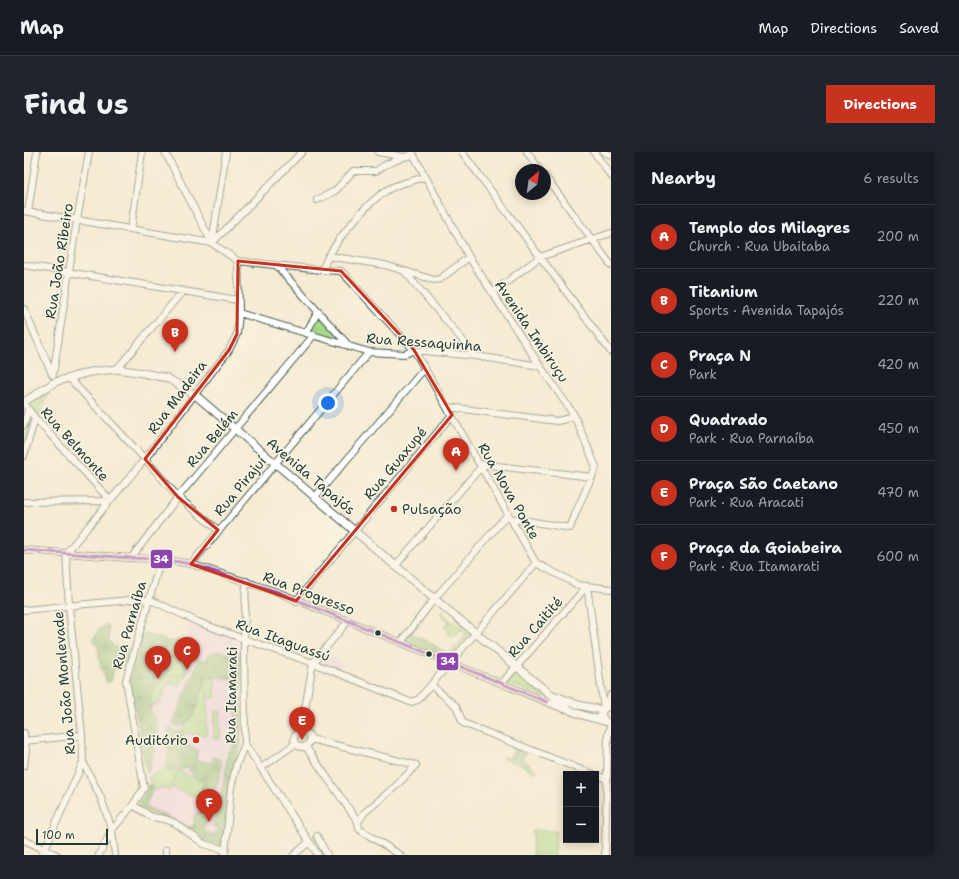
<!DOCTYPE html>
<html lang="en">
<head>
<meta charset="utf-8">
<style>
  body { margin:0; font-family:"Shantell Sans",sans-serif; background:#20242c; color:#f1f3f6 }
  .controls { position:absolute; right:12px; bottom:12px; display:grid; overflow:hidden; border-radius:0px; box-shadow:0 2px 10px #0003 }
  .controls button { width:36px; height:36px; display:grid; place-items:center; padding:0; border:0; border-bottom:1px solid #363941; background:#171b24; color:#f1f3f6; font:20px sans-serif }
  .compass { position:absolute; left:491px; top:12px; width:36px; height:36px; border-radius:50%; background:#171b24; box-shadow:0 2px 10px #0003; rotate:29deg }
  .scale { position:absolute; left:12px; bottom:10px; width:72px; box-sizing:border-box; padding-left:4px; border:2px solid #1f3d34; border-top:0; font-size:11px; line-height:14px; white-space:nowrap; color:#1f3d34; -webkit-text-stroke:3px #fcf5e5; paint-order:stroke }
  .you { position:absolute; left:304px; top:251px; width:14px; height:14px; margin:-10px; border:3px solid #fff; border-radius:50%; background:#1a73e8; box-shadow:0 0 0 6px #1a73e833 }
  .badge { display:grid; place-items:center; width:26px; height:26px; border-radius:50%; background:#c8321e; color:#fff; font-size:13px; font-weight:700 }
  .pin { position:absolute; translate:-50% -33px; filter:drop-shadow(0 1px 2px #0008) }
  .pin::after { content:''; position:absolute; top:21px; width:14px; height:12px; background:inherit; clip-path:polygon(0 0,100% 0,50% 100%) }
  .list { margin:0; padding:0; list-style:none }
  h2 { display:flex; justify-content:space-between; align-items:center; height:52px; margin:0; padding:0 16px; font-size:17px }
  h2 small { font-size:13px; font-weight:400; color:#9ea1a6 }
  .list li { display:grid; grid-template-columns:26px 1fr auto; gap:12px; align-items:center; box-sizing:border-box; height:64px; padding:0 16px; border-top:1px solid #363941 }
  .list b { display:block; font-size:15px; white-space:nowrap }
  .list p { margin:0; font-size:13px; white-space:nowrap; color:#9ea1a6 }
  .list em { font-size:13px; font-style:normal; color:#9ea1a6 }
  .map { position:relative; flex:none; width:587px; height:703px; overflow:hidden; border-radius:0px }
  header { display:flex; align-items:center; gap:24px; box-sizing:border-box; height:56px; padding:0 20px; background:#171b24; border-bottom:1px solid #363941 }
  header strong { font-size:19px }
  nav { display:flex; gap:22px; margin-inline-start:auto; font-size:14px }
  .intro { display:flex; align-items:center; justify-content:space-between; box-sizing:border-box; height:96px; padding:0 24px }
  h1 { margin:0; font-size:28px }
  .button { padding:10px 18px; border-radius:0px; background:#c8321e; color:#fff; font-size:14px; font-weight:700 }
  main { display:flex; gap:24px; padding:0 24px }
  aside { flex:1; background:#171b24; border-radius:0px; box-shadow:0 2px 10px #0003 }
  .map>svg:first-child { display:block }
  .built { fill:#eed0e8 }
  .grass { fill:url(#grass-dots); stroke:#648c5e }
  .forest { fill:url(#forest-firs); stroke:#527c54 }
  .park { fill:url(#park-crowns); stroke:#648c5e }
  .pitch { fill:#a9da88; stroke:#648c5e }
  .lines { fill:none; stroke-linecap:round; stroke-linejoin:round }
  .minor-casing { stroke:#3f574c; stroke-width:8 }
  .major-casing { stroke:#3f574c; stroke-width:9 }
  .minor { stroke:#fff; stroke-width:6 }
  .major { stroke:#fff; stroke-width:7 }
  .bus-1-casing { stroke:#fcf5e5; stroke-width:6 }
  .bus-1 { stroke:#8e44ad; stroke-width:3 }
  .marked { fill:none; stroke:#c8321e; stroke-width:3; stroke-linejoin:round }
  .poi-dot { fill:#c8321e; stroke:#fcf5e5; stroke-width:1.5 }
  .bus-dot { fill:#1f3d34; stroke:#fcf5e5; stroke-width:1.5 }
  .labels { text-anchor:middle; stroke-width:3; stroke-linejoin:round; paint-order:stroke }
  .street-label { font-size:14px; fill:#1f3d34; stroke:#fcf5e5 }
  .poi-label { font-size:14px; fill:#1f3d34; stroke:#fcf5e5; text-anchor:start }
  .line-badge { stroke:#fcf5e5; stroke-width:1.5 }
  .badge-label { font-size:11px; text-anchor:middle; font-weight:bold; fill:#fff }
</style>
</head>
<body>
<header>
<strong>Map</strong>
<nav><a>Map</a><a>Directions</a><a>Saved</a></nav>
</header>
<div class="intro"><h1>Find us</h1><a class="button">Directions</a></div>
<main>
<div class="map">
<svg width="587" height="703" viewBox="0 0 587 703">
  <defs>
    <pattern id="grass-dots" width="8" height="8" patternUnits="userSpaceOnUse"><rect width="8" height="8" fill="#a9da88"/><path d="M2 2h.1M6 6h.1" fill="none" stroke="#91bc76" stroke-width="1.8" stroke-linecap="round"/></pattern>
    <pattern id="forest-firs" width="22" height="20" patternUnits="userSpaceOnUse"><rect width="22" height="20" fill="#86ba74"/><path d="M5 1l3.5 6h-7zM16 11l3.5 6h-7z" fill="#6d9860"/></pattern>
    <pattern id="park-crowns" width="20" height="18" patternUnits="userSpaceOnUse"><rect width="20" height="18" fill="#a9da88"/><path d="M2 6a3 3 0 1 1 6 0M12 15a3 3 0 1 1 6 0" fill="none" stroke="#91bc76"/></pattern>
  </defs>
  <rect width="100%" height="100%" fill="#fcf5e5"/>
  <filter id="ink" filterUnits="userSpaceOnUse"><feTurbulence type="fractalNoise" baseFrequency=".025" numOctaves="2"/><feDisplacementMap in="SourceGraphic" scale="8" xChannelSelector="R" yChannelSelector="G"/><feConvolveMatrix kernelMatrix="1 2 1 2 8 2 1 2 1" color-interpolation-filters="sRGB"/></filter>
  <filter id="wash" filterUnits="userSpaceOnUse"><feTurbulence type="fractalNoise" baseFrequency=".012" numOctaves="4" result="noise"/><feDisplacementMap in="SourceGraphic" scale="16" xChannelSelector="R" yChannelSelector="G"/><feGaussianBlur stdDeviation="0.9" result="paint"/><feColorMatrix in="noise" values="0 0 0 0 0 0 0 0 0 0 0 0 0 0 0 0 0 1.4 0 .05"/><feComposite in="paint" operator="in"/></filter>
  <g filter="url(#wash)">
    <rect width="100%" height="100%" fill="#f5ebd3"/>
    <!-- built -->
    <path class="built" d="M163 470 218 488 217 593 209 615 198 695 183 691 113 654 122 640 124 633 115 578 105 531 107 522 120 481 142 488H162Z
      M303 499 318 512 315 521 301 514 296 508Z"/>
    <!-- grass -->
    <path class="grass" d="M138 522 160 523 161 524 155 534 142 531 143 535 134 552H129L125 549Z
      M183 524 191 527V546L183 545V539L178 538Z
      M191 559 197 560 196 587H190Z
      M156 620 180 630 174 646 147 635 152 623Z"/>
    <!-- forest -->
    <path class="forest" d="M400 465 388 482 405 490 427 503 422 507 381 490 382 486Z
      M83 472 85 476V489L92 495 107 497 103 510 90 513 88 528 83 531 76 513 74 495 69 487 75 477Z
      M120 481 142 488V523L138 522 128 529 134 532 125 549 129 552 126 558C140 571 128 602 125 619L122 621 115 578 105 531Z
      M193 499 217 503V539H214L213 528 183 524 170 562 162 570 160 574 157 572 156 575 149 572 175 507 182 509 185 503Z
      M213 547 217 548V593L209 615 199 693 197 694 180 689 113 654 124 637 123 632 128 634 129 638 121 654 161 673 168 675 171 669 169 667 172 661 174 662 176 658 174 654 175 653 187 654 188 656 179 679 191 684 193 676 189 674 201 624 204 599H208L210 588H212Z
      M145 576 150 577V579L154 580 155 578H159L160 592 166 594 148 620 143 617 145 597 141 594Z
      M168 594 174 599 172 608 188 611 189 605C192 606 196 606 197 609 200 616 190 643 186 649L175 647 181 629 171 625 163 615 153 620 151 619Z
      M490 595 502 600 499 607 513 619 511 621 497 613 479 607V604L481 606 487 605Z"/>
    <!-- park -->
    <path class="park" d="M294 162 324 193 283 181Z
      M26 236 15 265 8 270 0 295V284L5 268V250Z
      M419 457V462L437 476 438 473 447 480 427 503 425 502 442 483 436 478 429 486 423 480 424 479 420 475 425 469 417 463Z
      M162 505 166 506 163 523 159 528H149L148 530 141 528 142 523H161Z
      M492 519 525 546 482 531Z
      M178 538 183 539V545H184L182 583 160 581C158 570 168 568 171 560 174 553 175 545 178 538Z
      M143 614 142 618 145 620H153L147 637 145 639 138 635 131 639 129 638 125 625Z"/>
    <!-- pitch -->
    <path class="pitch" d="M144 489H162L160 523H144Z
      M509 678 532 679 531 703H508Z"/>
  </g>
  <g filter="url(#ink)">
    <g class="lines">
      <!-- minor casing -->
      <g class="minor-casing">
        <path id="minor" d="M141 0 188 91
          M354 0 380 5 390 3
          M388 0 445 105 516 214 550 263 572 315 552 360 546 376 486 366
          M438 0 587 200
          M503 0 516 18
          M570 0 587 24
          M580 0 587 3
          M521 24 587 113
          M293 48 311 39 329 19H352L361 13 380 5
          M0 59 188 91 214 109 298 118 317 119 390 198 512 411 554 433 587 437
          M4 60 13 0
          M107 77 118 0
          M188 91 278 0
          M188 91 202 0
          M304 104 361 113 410 128 416 127 445 105
          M0 113 214 148
          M252 113 326 195
          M298 118C309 91 344 46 371 34 381 30 391 28 401 25
          M381 120 452 204
          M468 141 516 105 587 81
          M0 157 28 222
          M215 161 345 200 381 202 390 198 452 204 516 214
          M282 181 294 160
          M93 217 158 140
          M29 223 53 68 65 0
          M45 226 121 307 154 345 194 378
          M0 251 11 266 86 348
          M424 255 533 269 542 267 550 263
          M0 273 4 258
          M0 304 11 266
          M456 312 568 325
          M291 345 401 216
          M0 350 85 349
          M0 398 107 406 137 407 167 412 253 440 540 557
          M42 401 121 307 205 198 213 182 215 161 214 109
          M42 401 45 454 58 583 59 610 77 646 88 678 91 703
          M107 406 154 345 290 183
          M167 412 345 200
          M371 414 457 315
          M563 434 580 556
          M272 449 428 263
          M0 458 116 447 129 449 174 470 220 487 289 511 386 550 394 548 512 411
          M377 490 411 446 484 362
          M478 531 563 434
          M407 533 432 554 439 571 568 622
          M582 555 587 543
          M270 587a8 8 0 1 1 16 0a8 8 0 1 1-16 0Z
          M277 579 289 511 324 469
          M0 581 2 598 0 614
          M287 587 392 613
          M0 589 58 583
          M221 592 294 703
          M282 595 334 670
          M237 616 271 592
          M572 623 583 627
          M109 653 128 665 141 667 151 671 180 692 201 698
          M293 684 303 703
          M0 688 33 703
          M142 698V703
          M18 703 59 610
          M75 703 88 678 109 653 120 636 102 528 137 407
          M201 703 207 635 213 611 221 592 220 487 222 429
          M270 703 285 690
          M376 703 335 677 334 670 340 661 373 633 392 613
          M581 703 584 583 587 571"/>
      </g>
      <!-- major casing -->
      <g class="major-casing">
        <path id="major" d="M0 250 31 230 66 220 93 217 119 221 143 226 170 242 414 450 527 543C543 561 558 563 580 569
          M529 543 554 553 578 558
          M587 554 580 556 577 562 580 569 587 571"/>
      </g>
      <!-- minor -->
      <use href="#minor" class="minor"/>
      <!-- major -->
      <use href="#major" class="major"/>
      <!-- bus-1 casing -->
      <g class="bus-1-casing">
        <path id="bus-1" d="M0 398 107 406 137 407 167 412 253 440 523 550"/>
      </g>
      <!-- bus-1 -->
      <use href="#bus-1" class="bus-1"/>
    </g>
  </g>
  <!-- marked area -->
  <path d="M0 0H587V703H0ZM214 109 317 119 390 198 428 263 272 449 167 412 194 378 154 345 121 307 205 198 213 182Z" fill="#f5ebd3" fill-opacity=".55" fill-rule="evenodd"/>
  <path class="marked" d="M214 109 317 119 390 198 428 263 272 449 167 412 194 378 154 345 121 307 205 198 213 182Z"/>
  <!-- markers -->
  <g class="poi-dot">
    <circle cx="370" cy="357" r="4"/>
    <circle cx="172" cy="588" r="4"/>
  </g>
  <g class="bus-dot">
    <circle cx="354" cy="481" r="3.5"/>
    <circle cx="405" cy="502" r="3.5"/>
  </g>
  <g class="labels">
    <!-- street labels -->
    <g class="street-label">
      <text transform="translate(35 109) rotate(-81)" y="5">Rua João Ribeiro</text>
      <text transform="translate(508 179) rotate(56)" y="5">Avenida Imbiruçu</text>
      <text transform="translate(400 190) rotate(4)" y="5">Rua Ressaquinha</text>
      <text transform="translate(153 245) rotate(-53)" y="5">Rua Madeira</text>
      <text transform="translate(188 286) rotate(-50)" y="5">Rua Belém</text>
      <text transform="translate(51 292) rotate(48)" y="5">Rua Belmonte</text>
      <text transform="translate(371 311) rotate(-50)" y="5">Rua Guaxupé</text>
      <text transform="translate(287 324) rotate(40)" y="5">Avenida Tapajós</text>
      <text transform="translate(216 334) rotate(-50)" y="5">Rua Pirajuí</text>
      <text transform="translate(485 339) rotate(60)" y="5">Rua Nova Ponte</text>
      <text transform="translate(285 441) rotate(21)" y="5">Rua Progresso</text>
      <text transform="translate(105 473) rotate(-74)" y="5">Rua Parnaíba</text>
      <text transform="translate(511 475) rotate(-49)" y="5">Rua Caitité</text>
      <text transform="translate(259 488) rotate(20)" y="5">Rua Itaguassú</text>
      <text transform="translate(40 531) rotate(-95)" y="5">Rua João Monlevade</text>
      <text transform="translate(207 543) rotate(-89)" y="5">Rua Itamarati</text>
    </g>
    <!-- poi labels -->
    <g class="poi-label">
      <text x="378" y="362">Pulsação</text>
      <text x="164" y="593" text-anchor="end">Auditório</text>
    </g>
  </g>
  <g class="line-badge">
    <rect x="126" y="397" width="23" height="20" rx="4" fill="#8e44ad"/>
    <rect x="412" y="500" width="23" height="19" rx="4" fill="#8e44ad"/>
  </g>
  <g class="badge-label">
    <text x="137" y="411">34</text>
    <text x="424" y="513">34</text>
  </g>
</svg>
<div class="controls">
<button>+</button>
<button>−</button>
</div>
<svg class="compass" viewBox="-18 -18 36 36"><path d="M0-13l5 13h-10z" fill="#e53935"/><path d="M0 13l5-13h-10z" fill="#9ea1a6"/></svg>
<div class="scale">100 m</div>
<div class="you"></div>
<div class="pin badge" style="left:432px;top:319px">A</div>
<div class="pin badge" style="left:151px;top:200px">B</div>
<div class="pin badge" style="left:163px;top:518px">C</div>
<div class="pin badge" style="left:134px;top:527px">D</div>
<div class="pin badge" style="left:278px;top:588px">E</div>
<div class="pin badge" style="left:185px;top:670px">F</div>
</div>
<aside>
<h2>Nearby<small>6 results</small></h2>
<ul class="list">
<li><span class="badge">A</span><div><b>Templo dos Milagres</b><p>Church · Rua Ubaitaba</p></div><em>200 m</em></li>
<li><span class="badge">B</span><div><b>Titanium</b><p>Sports · Avenida Tapajós</p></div><em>220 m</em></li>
<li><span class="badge">C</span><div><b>Praça N</b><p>Park</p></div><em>420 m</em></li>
<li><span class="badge">D</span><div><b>Quadrado</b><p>Park · Rua Parnaíba</p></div><em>450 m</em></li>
<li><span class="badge">E</span><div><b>Praça São Caetano</b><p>Park · Rua Aracati</p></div><em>470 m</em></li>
<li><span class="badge">F</span><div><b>Praça da Goiabeira</b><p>Park · Rua Itamarati</p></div><em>600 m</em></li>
</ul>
</aside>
</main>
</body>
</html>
